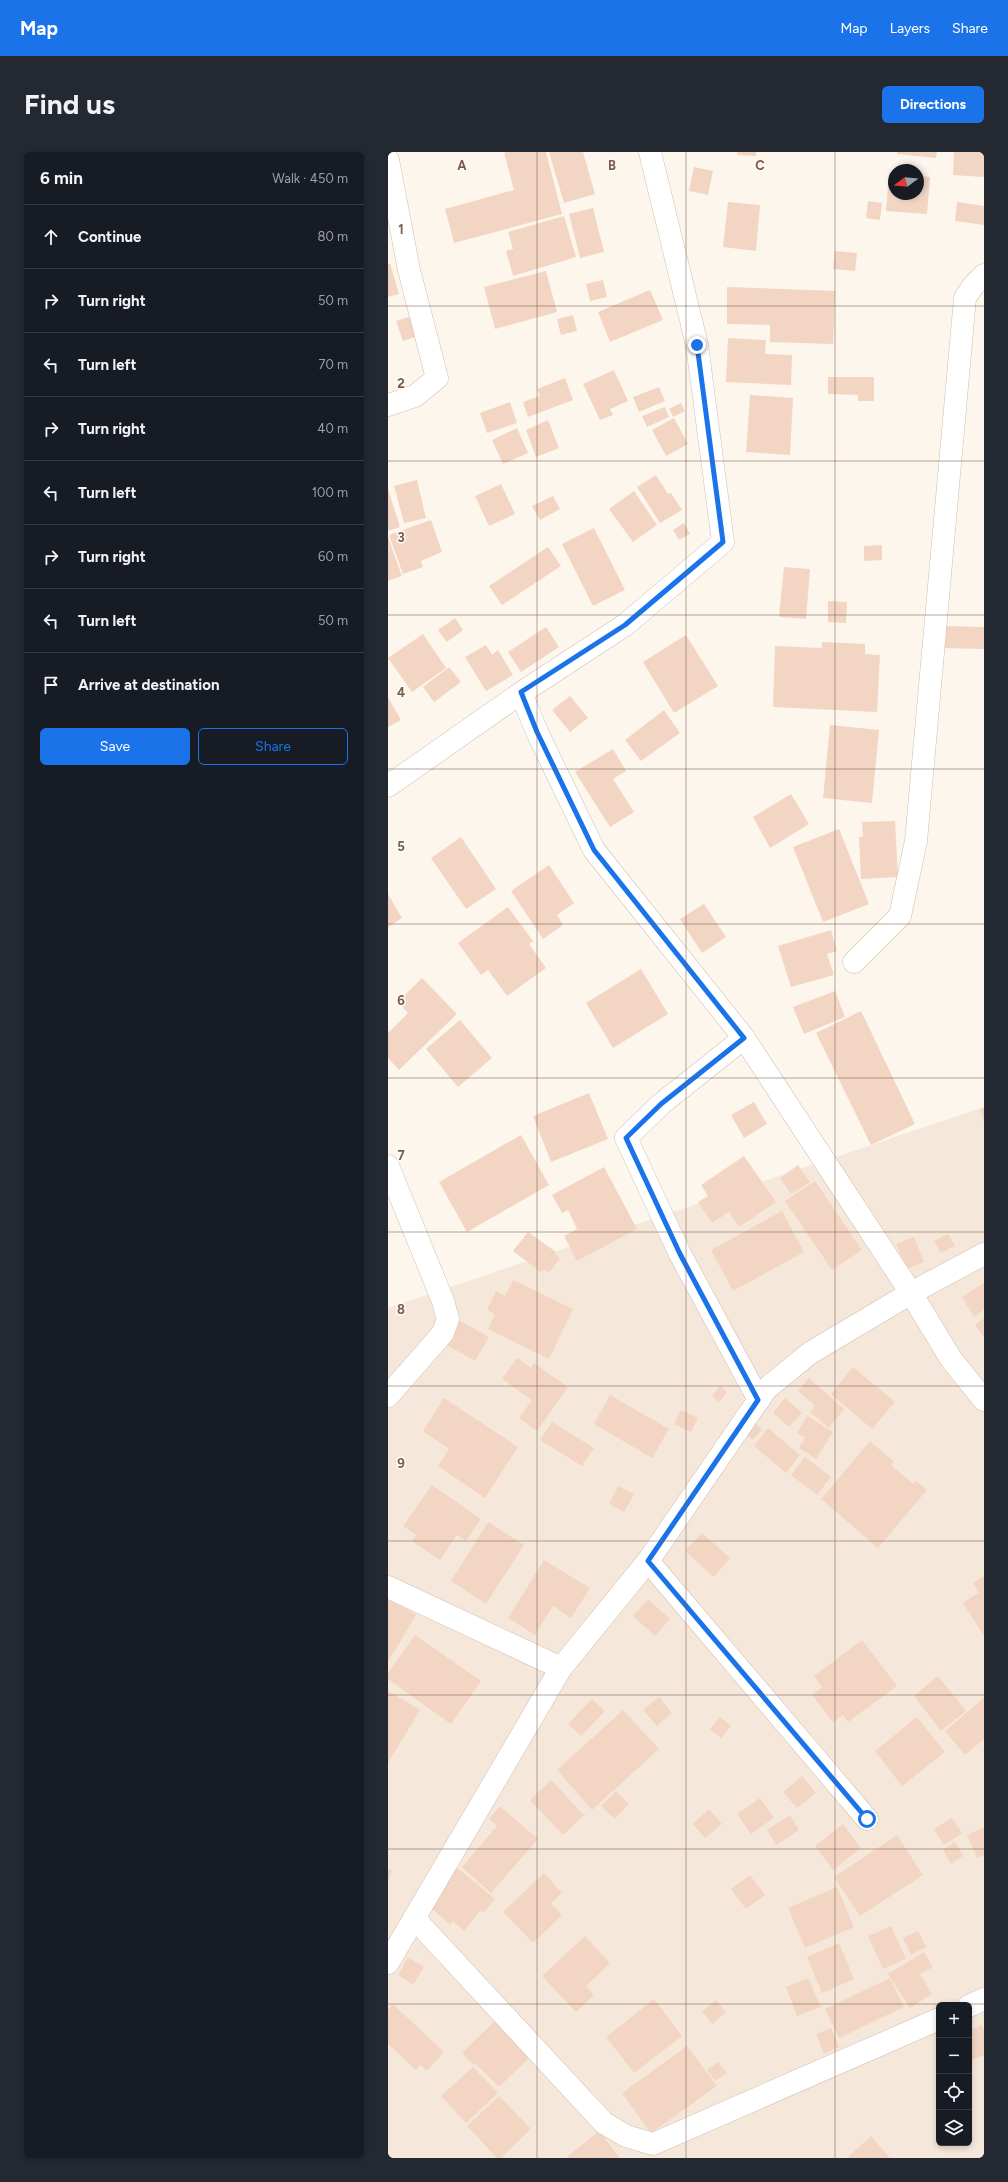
<!DOCTYPE html>
<html lang="en">
<head>
<meta charset="utf-8">
<style>
  body { margin:0; font-family:Figtree,sans-serif; background:#242831; color:#f1f3f6 }
  .controls { position:absolute; right:12px; bottom:12px; display:grid; overflow:hidden; border-radius:6px; box-shadow:0 2px 6px #0003 }
  .controls button { width:36px; height:36px; display:grid; place-items:center; padding:0; border:0; border-bottom:1px solid #363941; background:#171b24; color:#f1f3f6; font:20px sans-serif }
  .compass { position:absolute; left:500px; top:12px; width:36px; height:36px; border-radius:50%; background:#171b24; box-shadow:0 2px 6px #0003; rotate:254deg }
  .stop { position:absolute; width:12px; height:12px; margin:-9px; border:3px solid #1a73e8; border-radius:50%; background:#fff }
  .stop.end { background:#1a73e8; border-color:#fff; box-shadow:0 1px 4px #0008 }
  .list { margin:0; padding:0; list-style:none }
  h2 { display:flex; justify-content:space-between; align-items:center; height:52px; margin:0; padding:0 16px; font-size:17px }
  h2 small { font-size:13px; font-weight:400; color:#9ea1a6 }
  .list li { display:grid; grid-template-columns:26px 1fr auto; gap:12px; align-items:center; box-sizing:border-box; height:64px; padding:0 16px; border-top:1px solid #363941 }
  .list b { display:block; font-size:15px; white-space:nowrap }
  .list em { font-size:13px; font-style:normal; color:#9ea1a6 }
  .actions { display:flex; gap:8px; padding:12px 16px }
  .actions a { flex:1; padding:9px 0; border:1px solid #1a73e8; border-radius:6px; text-align:center; font-size:14px; color:#1a73e8 }
  .actions .main { background:#1a73e8; color:#fff }
  .icon { flex:none; width:22px; height:22px; fill:none; stroke:currentColor; stroke-width:2; stroke-linecap:round; stroke-linejoin:round }
  .map { position:relative; flex:none; width:596px; height:2006px; overflow:hidden; border-radius:6px }
  header { display:flex; align-items:center; gap:24px; box-sizing:border-box; height:56px; padding:0 20px; background:#1a73e8; color:#fff }
  header strong { font-size:19px }
  nav { display:flex; gap:22px; margin-inline-start:auto; font-size:14px }
  .intro { display:flex; align-items:center; justify-content:space-between; box-sizing:border-box; height:96px; padding:0 24px }
  h1 { margin:0; font-size:28px }
  .button { padding:10px 18px; border-radius:6px; background:#1a73e8; color:#fff; font-size:14px; font-weight:700 }
  main { display:flex; gap:24px; padding:0 24px }
  aside { flex:1; background:#171b24; border-radius:6px; box-shadow:0 2px 6px #0003 }
  .map>svg:first-child { display:block }
  .residential { fill:#f5e8da; fill-rule:evenodd }
  .building { fill:#f3d5c3 }
  .lines { fill:none; stroke-linecap:round; stroke-linejoin:round }
  .minor-casing { stroke:#d1beb0; stroke-width:23 }
  .minor { stroke:#fff; stroke-width:22 }
  .route { stroke:#1a73e8; stroke-width:5 }
  .grid { fill:none; stroke:#7a5c4d; stroke-width:1; stroke-opacity:0.55 }
  .grid-label { font-size:13px; text-anchor:middle; font-weight:bold; fill:#7a5c4d; stroke:#fffaf3; stroke-width:3; stroke-linejoin:round; paint-order:stroke }
</style>
</head>
<body>
<header>
<strong>Map</strong>
<nav><a>Map</a><a>Layers</a><a>Share</a></nav>
</header>
<div class="intro"><h1>Find us</h1><a class="button">Directions</a></div>
<main>
<aside>
<h2>6 min<small>Walk · 450 m</small></h2>
<ul class="list">
<li><svg class="icon" aria-label="ahead" viewBox="0 0 24 24"><path d="M12 20V5M6 11l6-6 6 6"/></svg><div><b>Continue</b></div><em>80 m</em></li>
<li><svg class="icon" aria-label="right" viewBox="0 0 24 24"><path d="M7 20v-9h11M14 6l5 5-5 5"/></svg><div><b>Turn right</b></div><em>50 m</em></li>
<li><svg class="icon" aria-label="left" viewBox="0 0 24 24"><path d="M17 20v-9H6M10 6l-5 5 5 5"/></svg><div><b>Turn left</b></div><em>70 m</em></li>
<li><svg class="icon" aria-label="right" viewBox="0 0 24 24"><path d="M7 20v-9h11M14 6l5 5-5 5"/></svg><div><b>Turn right</b></div><em>40 m</em></li>
<li><svg class="icon" aria-label="left" viewBox="0 0 24 24"><path d="M17 20v-9H6M10 6l-5 5 5 5"/></svg><div><b>Turn left</b></div><em>100 m</em></li>
<li><svg class="icon" aria-label="right" viewBox="0 0 24 24"><path d="M7 20v-9h11M14 6l5 5-5 5"/></svg><div><b>Turn right</b></div><em>60 m</em></li>
<li><svg class="icon" aria-label="left" viewBox="0 0 24 24"><path d="M17 20v-9H6M10 6l-5 5 5 5"/></svg><div><b>Turn left</b></div><em>50 m</em></li>
<li><svg class="icon" aria-label="arrive" viewBox="0 0 24 24"><path d="M6 21V4h12l-3 4 3 4H6"/></svg><div><b>Arrive at destination</b></div></li>
</ul>
<div class="actions"><a class="main">Save</a><a>Share</a></div>
</aside>
<div class="map">
<svg width="596" height="2006" viewBox="0 0 596 2006">
  <rect width="100%" height="100%" fill="#fdf6ec"/>
  <!-- residential -->
  <path class="residential" d="M596 955V2006H0V1156ZM551 1853H581V1991H551Z"/>
  <!-- building -->
  <path class="building" d="M119 0H158L174 62 66 91 57 57 126 38 116 1Z
    M161 0H195L207 42 176 51Z
    M349 0H368V4L349 3Z
    M509 0H549L548 6 509 2Z
    M566 0H596V25L565 23Z
    M306 15 325 19 320 43 301 39Z
    M501 21 506 22V42H530V24L542 25 539 62 498 59Z
    M480 49 494 51 492 68 478 66Z
    M340 50 372 53 368 99 335 95Z
    M569 50 596 54V73L567 69Z
    M205 56 216 100 192 106 181 62Z
    M176 64 188 105 125 124 118 99 125 97 120 80Z
    M447 99 469 101 467 119 445 117Z
    M2 111 11 142 0 145V112Z
    M158 119 169 160 107 177 96 135Z
    M215 128 219 145 202 149 198 132Z
    M339 135 447 139 445 192 382 190V173L339 172Z
    M262 138 275 168 222 190 210 160Z
    M27 163 33 183 15 189 8 169Z
    M185 163 189 179 173 183 169 167Z
    M340 186 378 188 377 202 404 203 403 233 338 230Z
    M226 218 240 249 222 257 225 263 212 268 195 232Z
    M440 225H486V249H470V243L440 242Z
    M177 226 185 248 140 265 135 250 152 244 149 237Z
    M271 235 277 249 251 260 245 245Z
    M362 243 405 246 402 303 358 300Z
    M122 250 129 271 99 281 92 261Z
    M293 251 297 259 285 265 281 257Z
    M277 255 281 265 259 275 254 264Z
    M286 266 300 292 278 304 264 278Z
    M160 268 171 296 148 305 138 278Z
    M129 276 140 301 115 312 104 288Z
    M268 323 280 342 283 341 294 358 272 371 249 335Z
    M29 328 38 366 16 371 6 334Z
    M113 332 127 362 101 374 87 344Z
    M0 337 12 375 0 379Z
    M246 339 269 373 245 390 221 357Z
    M165 344 172 357 152 368 144 354Z
    M43 368 54 400 33 409 35 415 15 422 1 383Z
    M296 371 302 382 291 388 285 378Z
    M206 376 237 438 205 454 174 392Z
    M0 385 14 424 0 429Z
    M494 393V408L476 409V394Z
    M160 395 173 414 114 453 101 434Z
    M396 415 422 417 418 467 391 465Z
    M440 449 459 450 458 471 440 470Z
    M67 466 75 478 59 490 50 478Z
    M557 474 596 475V497L556 496Z
    M158 475 171 495 133 520 120 500Z
    M35 482 58 516 24 540 0 506Z
    M298 483 330 534 286 561 255 510Z
    M434 490 477 492V502L492 503 489 560 385 555 387 494 434 496Z
    M98 493 104 503 110 498 125 523 98 539 77 505Z
    M61 515 73 530 46 550 35 535Z
    M182 544 200 566 182 580 164 558Z
    M0 545 13 568 0 575Z
    M276 558 292 581 253 609 237 588Z
    M442 573 491 578 484 651 435 646Z
    M225 597 238 619 225 627 246 660 222 675 187 620Z
    M403 642 421 672 382 696 365 665Z
    M507 669 510 725 473 727 471 685H475L474 670Z
    M451 677 481 752 435 770 405 695Z
    M73 685 108 737 78 757 43 706Z
    M161 713 186 751 169 763 175 773 155 787 123 739Z
    M0 742 14 766 0 775Z
    M316 752 338 785 314 801 292 767Z
    M120 755 145 789 141 792 158 816 119 844 100 818 93 823 70 791Z
    M443 778 449 799 439 802 446 823 403 835 390 794Z
    M253 817 280 862 225 896 198 851Z
    M34 826 69 862 11 918 0 906V881L20 861 10 850Z
    M447 839 457 865 416 882 405 855Z
    M473 859 527 972 483 993 428 881Z
    M72 868 104 906 70 935 38 897Z
    M201 941 220 987 163 1010 145 964Z
    M366 950 379 972 356 986 343 963Z
    M596 956V971L592 957Z
    M133 983 161 1033 79 1080 51 1030Z
    M356 1004 388 1050 351 1075 341 1060 324 1071 310 1050 320 1044 313 1033Z
    M410 1013 422 1030 403 1042 392 1026Z
    M216 1015 249 1077 189 1109 176 1084 189 1077 180 1058 174 1061 164 1043Z
    M427 1029 474 1098 444 1118 397 1049Z
    M394 1059 416 1100 345 1139 323 1098Z
    M140 1080 168 1100 167 1102 172 1106 161 1121 156 1117 153 1120 125 1099Z
    M560 1082 567 1094 553 1101 546 1089Z
    M526 1085 536 1110 519 1117 508 1092Z
    M125 1128 185 1157 161 1207 100 1177 107 1162 99 1158 108 1139 117 1144Z
    M596 1131V1158L586 1165 574 1145Z
    M67 1166 101 1185 87 1209 53 1190Z
    M596 1166V1185L587 1173Z
    M129 1206 143 1216 146 1211 180 1235 149 1279 131 1266 144 1248 114 1227Z
    M465 1215 507 1250 484 1277 443 1242Z
    M421 1226 456 1257 441 1276 422 1260 427 1254 410 1239Z
    M332 1234 339 1240 331 1250 324 1244Z
    M222 1243 281 1277 264 1306 206 1272Z
    M56 1246 130 1295 97 1346 50 1314 61 1297 35 1279Z
    M397 1246 414 1261 401 1275 385 1261Z
    M293 1258 310 1266 303 1280 286 1272Z
    M419 1264 445 1280 428 1307 411 1296 417 1286 409 1281Z
    M364 1267 374 1278 364 1288 354 1277Z
    M164 1270 206 1296 194 1314 152 1288Z
    M380 1276 412 1303 398 1321 366 1294Z
    M482 1289 506 1310 503 1313 525 1332 528 1329 539 1338 490 1396 433 1347Z
    M417 1305 443 1325 429 1343 403 1323Z
    M44 1333 93 1367 78 1389 69 1383 52 1408 24 1389 28 1383 15 1374Z
    M230 1334 246 1342 236 1360 221 1352Z
    M100 1370 136 1393 98 1452 63 1429Z
    M314 1381 342 1406 326 1425 297 1399Z
    M156 1408 202 1436 183 1466 165 1454 147 1483 120 1466Z
    M596 1424V1484L575 1451 591 1440 585 1431Z
    M0 1446 28 1463 0 1510Z
    M260 1447 282 1467 267 1484 245 1464Z
    M27 1483 93 1529 63 1572 0 1527V1521Z
    M474 1488 509 1534 460 1570 455 1563 445 1570 424 1543 434 1535 426 1524Z
    M550 1524 578 1559 553 1579 526 1544Z
    M0 1539 32 1558 0 1611Z
    M271 1545 284 1561 269 1574 255 1558Z
    M596 1546V1587L577 1603 557 1579Z
    M204 1547 217 1559 193 1584 180 1572Z
    M235 1558 271 1597 204 1658 169 1618Z
    M332 1565 343 1574 333 1586 322 1577Z
    M529 1565 557 1600 514 1634 487 1599Z
    M414 1624 428 1641 409 1656 395 1640Z
    M163 1628 196 1663 175 1683 142 1648Z
    M228 1639 241 1652 227 1667 213 1654Z
    M372 1646 386 1666 363 1682 349 1662Z
    M112 1654 150 1687 103 1741 74 1715 109 1674 101 1667Z
    M321 1657 334 1672 317 1686 305 1672Z
    M402 1663 411 1678 388 1693 379 1678Z
    M564 1666 574 1681 556 1693 546 1677Z
    M455 1672 473 1696 445 1718 427 1694Z
    M596 1675V1703L589 1706 579 1683Z
    M509 1683 535 1723 472 1764 446 1725Z
    M567 1690 575 1704 563 1712 555 1698Z
    M68 1715 107 1747 96 1761 93 1758 76 1779 65 1769 62 1772 38 1752Z
    M0 1717 4 1718 0 1730Z
    M156 1721 174 1741 163 1751 174 1763 145 1791 115 1760Z
    M362 1723 377 1743 358 1757 343 1737Z
    M449 1735 466 1775 417 1796 400 1756Z
    M503 1774 518 1807 495 1817 480 1784Z
    M530 1779 538 1795 523 1803 515 1786Z
    M197 1784 222 1811 198 1834 206 1843 188 1860 154 1824Z
    M451 1791 466 1827 434 1841 419 1805Z
    M536 1800 545 1815 532 1822 544 1842 522 1856 500 1822Z
    M20 1805 36 1815 25 1833 10 1823Z
    M420 1826 433 1855 409 1864 398 1835Z
    M502 1826 516 1855 451 1886 437 1857Z
    M266 1847 294 1884 246 1921 218 1885Z
    M328 1848 338 1860 324 1872 314 1859Z
    M5 1852 56 1900 39 1919 32 1913 28 1918 0 1892V1858Z
    M108 1868 142 1905 111 1935 87 1911 85 1913 74 1901Z
    M594 1873 596 1878V1903L581 1909V1878Z
    M443 1876 451 1895 436 1902 428 1882Z
    M299 1894 329 1934 263 1981 234 1941Z
    M330 1910 339 1921 327 1929 319 1918Z
    M85 1915 110 1941 78 1971 53 1944Z
    M111 1944 143 1977 113 2006H109L79 1974Z
    M211 1979 232 2006H180L179 2005Z
    M483 1984 502 2006H461L460 2005Z"/>
  <g class="lines">
    <!-- minor casing -->
    <g class="minor-casing">
      <path id="minor" d="M0 8 21 118 49 226 27 244 0 253
        M133 541 149 580 206 698 356 886 523 1141 563 1207 596 1248
        M0 634 133 541 237 473 335 390 309 193 262 0
        M466 810 512 764 528 689 577 146 585 134 596 123
        M356 886 273 952 238 986 292 1102 371 1248
        M0 1014 55 1149 60 1167 55 1181 0 1244
        M260 1409 479 1667
        M0 1435 173 1516
        M26 1766 216 1971 238 1984 265 1992 551 1867
        M0 1811 173 1516 260 1409 378 1237 422 1201 523 1141 596 1102
        M581 1854 596 1847"/>
    </g>
    <!-- minor -->
    <use href="#minor" class="minor"/>
  </g>
  <g class="lines">
    <!-- route -->
    <path class="route" d="M309 193 335 390 237 473 133 540 149 580 206 698 356 886 273 952 238 986 292 1102 370 1248 260 1409 479 1667"/>
  </g>
  <!-- grid -->
  <path class="grid" d="M149 0V2006M298 0V2006M447 0V2006M0 154H596M0 309H596M0 463H596M0 617H596M0 772H596M0 926H596M0 1080H596M0 1234H596M0 1389H596M0 1543H596M0 1697H596M0 1852H596"/>
  <g class="grid-label">
    <text x="74" y="18">A</text>
    <text x="224" y="18">B</text>
    <text x="372" y="18">C</text>
    <text x="13" y="82">1</text>
    <text x="13" y="236">2</text>
    <text x="13" y="390">3</text>
    <text x="13" y="545">4</text>
    <text x="13" y="699">5</text>
    <text x="13" y="853">6</text>
    <text x="13" y="1008">7</text>
    <text x="13" y="1162">8</text>
    <text x="13" y="1316">9</text>
  </g>
</svg>
<div class="controls">
<button>+</button>
<button>−</button>
<button><svg class="icon" aria-label="locate" viewBox="0 0 24 24"><circle cx="12" cy="12" r="6"/><path d="M12 2v4M12 18v4M2 12h4M18 12h4"/></svg></button>
<button><svg class="icon" aria-label="layers" viewBox="0 0 24 24"><path d="M12 4l9 5-9 5-9-5zM3 14l9 5 9-5"/></svg></button>
</div>
<svg class="compass" viewBox="-18 -18 36 36"><path d="M0-13l5 13h-10z" fill="#e53935"/><path d="M0 13l5-13h-10z" fill="#9ea1a6"/></svg>
<div class="stop" style="left:479px;top:1667px"></div>
<div class="stop end" style="left:309px;top:193px"></div>
</div>
</main>
</body>
</html>
